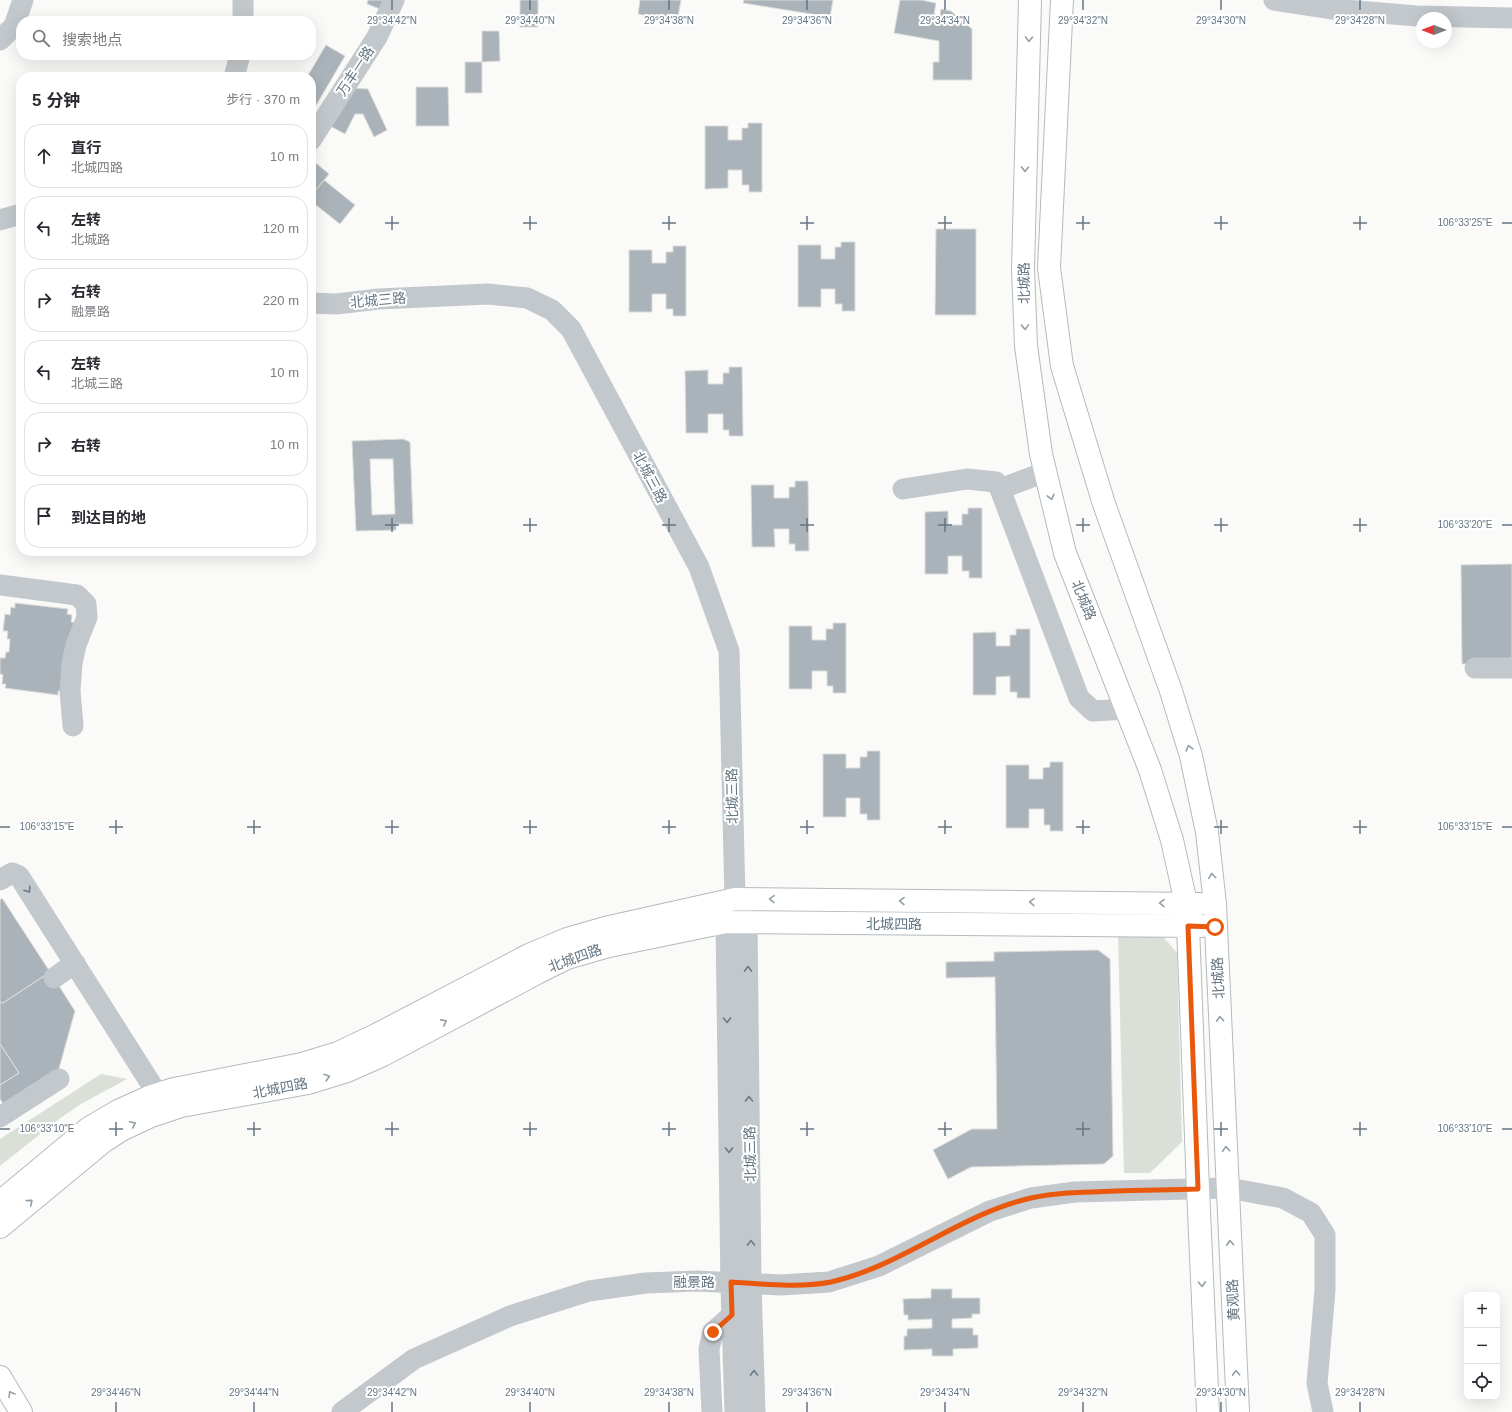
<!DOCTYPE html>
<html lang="zh">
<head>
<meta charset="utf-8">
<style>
  body { margin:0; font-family:Arial,"Noto Sans SC",sans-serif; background:#f7f7f7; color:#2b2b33 }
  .controls { position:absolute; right:12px; bottom:12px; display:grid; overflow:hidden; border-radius:8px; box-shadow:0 4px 16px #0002 }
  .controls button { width:36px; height:36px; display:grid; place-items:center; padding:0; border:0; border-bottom:1px solid #e1e1e2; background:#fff; color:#2b2b33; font:20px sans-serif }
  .compass { position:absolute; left:1416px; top:12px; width:36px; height:36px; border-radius:50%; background:#fff; box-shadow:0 4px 16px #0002; rotate:270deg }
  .stop { position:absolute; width:12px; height:12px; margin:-9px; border:3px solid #ea580c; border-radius:50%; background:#fff }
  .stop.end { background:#ea580c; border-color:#fff; box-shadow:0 1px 4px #0008 }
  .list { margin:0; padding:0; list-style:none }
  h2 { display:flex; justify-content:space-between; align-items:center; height:52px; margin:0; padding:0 16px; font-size:17px }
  h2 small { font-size:13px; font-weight:400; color:#7c7c81 }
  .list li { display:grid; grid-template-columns:26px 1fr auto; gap:12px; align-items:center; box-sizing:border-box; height:64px; margin:0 8px 8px; padding:0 8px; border:1px solid #e1e1e2; border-radius:16px }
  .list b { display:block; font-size:15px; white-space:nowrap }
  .list p { margin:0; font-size:13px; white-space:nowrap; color:#7c7c81 }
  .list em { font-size:13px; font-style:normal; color:#7c7c81 }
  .icon { flex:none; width:22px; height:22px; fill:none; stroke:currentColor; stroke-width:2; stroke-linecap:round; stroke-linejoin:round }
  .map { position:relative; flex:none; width:1512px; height:1412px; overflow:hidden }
  .search { position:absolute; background:#fff; box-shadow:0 4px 16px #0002; left:16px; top:16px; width:300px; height:44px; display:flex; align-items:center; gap:10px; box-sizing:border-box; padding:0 14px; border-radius:16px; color:#7c7c81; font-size:15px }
  .panel { position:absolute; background:#fff; box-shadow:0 4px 16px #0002; left:16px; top:72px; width:300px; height:484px; border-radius:16px }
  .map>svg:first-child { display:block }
  .green { fill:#dadfd7 }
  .building { fill:#aab3b9; stroke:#dcdcda; fill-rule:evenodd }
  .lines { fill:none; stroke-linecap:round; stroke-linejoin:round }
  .major-casing { stroke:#b5babe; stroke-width:24 }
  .minor { stroke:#c3c8cc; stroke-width:21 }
  .major { stroke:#fff; stroke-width:22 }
  .oneway { stroke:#939fa8 }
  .oneway2 { stroke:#6a7a87 }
  .route { stroke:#ea580c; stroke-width:5 }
  .ticks { fill:none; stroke:#657683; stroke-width:1.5 }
  .labels { text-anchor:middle; stroke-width:4; stroke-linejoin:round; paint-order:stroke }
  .street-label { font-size:14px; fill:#657683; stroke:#fff }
  .ticks-label { font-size:10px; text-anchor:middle; fill:#657683; stroke:#fff; stroke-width:4; stroke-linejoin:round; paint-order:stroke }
</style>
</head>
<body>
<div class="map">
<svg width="1512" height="1412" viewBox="0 0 1512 1412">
  <rect width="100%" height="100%" fill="#fafaf8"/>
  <!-- green -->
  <path class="green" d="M1161 934 1177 953 1182 1142 1150 1173H1124L1118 935Z
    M101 1074 127 1079 81 1104 59 1119 0 1166V1139Z"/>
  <!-- building -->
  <path class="building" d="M368 0H383L380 9 367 4Z
    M520 0H538V27H520Z
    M640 0H681L677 22 638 14Z
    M744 0H833L830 17 743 3Z
    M900 0H921L936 3 934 14 940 15 941 9 951 11 972 29V80H933V62H939V41L894 33Z
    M482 31H499L500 61 482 62Z
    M326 45 345 56 311 114V77H307Z
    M465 62H482V93H465Z
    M416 87H448L449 126H416Z
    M349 88 368 89 387 130 374 137 363 114H355L345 134 330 126Z
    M748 123H762V192H749V185H742V170H728V188L705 189V126H728V140H742V128H748Z
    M311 159 329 174 311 196Z
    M324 180 355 205 340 224 311 201V196Z
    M936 229H976V315H935Z
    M841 242H855V311H842V304H835V289H821V307H798V245H821V259H835V247H841Z
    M673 246H686V316H673V309H666V294H652V312H629V250H652V263H666V252H673Z
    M729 367H742L743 436H729V430H723V414H708V433H686L685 371 708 370V384H723V373H729Z
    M403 439 410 442 413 524H396V530L356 531 352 441ZM370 459H393L395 514 372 515Z
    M795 481H808L809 551H795V544H789V529H774L775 547H752L751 485H774V498H789V487H795Z
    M968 508H982V578H969V571H962V556H948V574H925V512L948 511V525H962V514H968Z
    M1512 564V663L1462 664 1461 565Z
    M15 603 68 609 67 614 72 615 71 622 75 623 62 691H58V695L5 688 6 684H2L3 675 0 674V658H5L6 652H9L10 639H7L8 631H3L5 614 10 615 11 607 15 608Z
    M833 623H846V693H833V686H827V671H812V689H789V626H812V640H826V629H833Z
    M1016 629H1030V698H1017V692H1010V676L996 677V695H973V633L996 632V646H1010V635H1016Z
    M867 751H880V820H867V814H860V798H846V817H823V754H846V768H860V757H867Z
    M1050 762H1063V831H1050V825H1044V809H1029V828H1006V765H1029V779H1043V768L1050 767Z
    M2 898 50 972 3 1003 0 1002V900Z
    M1098 950 1110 959 1113 1156 1104 1164 971 1167 948 1179 933 1150 972 1129H997L995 977 946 978V962L994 961V952Z
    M50 972 75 1011 58 1072 5 1106 0 1099V1085L19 1073 0 1044V1002L3 1003Z
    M0 1044 19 1073 0 1085Z
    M931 1289H952V1298H980V1314H972V1318L952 1319V1328H973V1335H978V1348L953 1349V1356H932V1349L904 1350V1336H907V1329L932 1328V1319L908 1320V1315H904L903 1299 931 1298Z"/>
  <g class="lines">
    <!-- major casing -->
    <g class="major-casing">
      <path id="major" d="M1030 0 1023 269 1026 346 1041 454 1065 553 1150 770 1172 840 1186 903 1188 926 1198 1189 1208 1412
        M1062 0 1049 268 1062 366 1104 504 1171 691 1191 756 1207 832 1215 904 1238 1412
        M0 1202 89 1128 118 1111 149 1097 174 1089 302 1064 338 1053 378 1034 529 955 567 939 605 928 735 899 1200 904
        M0 1227 104 1141 123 1129 151 1116 181 1106 308 1083 347 1071 383 1055 537 973 567 958 609 946 726 922 1202 926
        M0 1377 21 1412"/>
    </g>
    <!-- minor -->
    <path class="minor" d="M243 0V21
      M1274 0 1333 9 1417 16 1512 18
      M0 40 14 26 23 0
      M234 77 240 55
      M311 140 377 37 394 0
      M0 220 21 214
      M311 303 336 304 379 299 488 294 527 298 552 310 571 329 699 567 729 651 735 899 726 922 731 1288 735 1412
      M903 489 967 479 996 482 1000 489 1079 698 1093 711 1127 709
      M1000 489 1045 472
      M0 585 77 595 86 604 87 617 76 645 72 663 70 691 73 726
      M1475 668H1512
      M0 880 12 873 19 876 167 1109
      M739 907 747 923 751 1283 755 1412
      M54 978 75 963
      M0 1117 59 1079
      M342 1412 414 1359 510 1316 589 1291 646 1283 697 1281 781 1285 829 1282 879 1266 990 1211 1031 1198 1075 1192 1228 1188 1283 1198 1311 1213 1325 1235V1290L1317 1383 1323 1412
      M712 1412 709 1349 713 1332 732 1315"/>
    <!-- major -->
    <use href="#major" class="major"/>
  </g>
  <!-- one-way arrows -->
  <defs><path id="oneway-chevron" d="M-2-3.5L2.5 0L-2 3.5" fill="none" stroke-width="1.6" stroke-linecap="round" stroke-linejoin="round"/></defs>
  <g class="oneway">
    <use href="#oneway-chevron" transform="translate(1029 39) rotate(91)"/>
    <use href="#oneway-chevron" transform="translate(1025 169) rotate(91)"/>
    <use href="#oneway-chevron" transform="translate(1025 327) rotate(88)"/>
    <use href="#oneway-chevron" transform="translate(1051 497) rotate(76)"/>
    <use href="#oneway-chevron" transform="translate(1189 748) rotate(-107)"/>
    <use href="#oneway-chevron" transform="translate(1212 876) rotate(-97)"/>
    <use href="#oneway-chevron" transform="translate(772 899) rotate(-179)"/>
    <use href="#oneway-chevron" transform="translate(902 901) rotate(-179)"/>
    <use href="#oneway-chevron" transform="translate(1032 902) rotate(-179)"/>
    <use href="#oneway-chevron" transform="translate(1162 903) rotate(-179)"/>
    <use href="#oneway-chevron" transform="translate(1220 1019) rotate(-93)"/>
    <use href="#oneway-chevron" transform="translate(444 1022) rotate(-28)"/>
    <use href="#oneway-chevron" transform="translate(327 1077) rotate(-17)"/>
    <use href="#oneway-chevron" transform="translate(133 1124) rotate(-25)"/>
    <use href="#oneway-chevron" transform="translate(1226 1149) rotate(-93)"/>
    <use href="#oneway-chevron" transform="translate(30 1202) rotate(-40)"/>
    <use href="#oneway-chevron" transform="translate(1230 1243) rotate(-93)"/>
    <use href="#oneway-chevron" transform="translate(1202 1284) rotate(87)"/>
    <use href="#oneway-chevron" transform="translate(1236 1373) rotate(-93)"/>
    <use href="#oneway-chevron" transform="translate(11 1394) rotate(-121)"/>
  </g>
  <g class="oneway2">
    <use href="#oneway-chevron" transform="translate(28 890) rotate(57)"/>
    <use href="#oneway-chevron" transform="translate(748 969) rotate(-91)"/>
    <use href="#oneway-chevron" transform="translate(727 1020) rotate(89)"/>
    <use href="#oneway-chevron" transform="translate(749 1099) rotate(-91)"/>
    <use href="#oneway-chevron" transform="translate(729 1150) rotate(89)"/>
    <use href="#oneway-chevron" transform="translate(751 1243) rotate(-91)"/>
    <use href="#oneway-chevron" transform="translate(754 1373) rotate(-91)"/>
  </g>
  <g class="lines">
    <!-- route -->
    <path class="route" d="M713 1332 732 1315 731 1282C761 1284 801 1288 831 1282 902 1266 960 1214 1031 1198 1059 1192 1088 1192 1116 1191 1143 1190 1170 1190 1198 1189L1188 926 1215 927"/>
  </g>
  <!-- ticks -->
  <path class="ticks" d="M392 0V10M530 0V10M669 0V10M807 0V10M945 0V10M1083 0V10M1221 0V10M1360 0V10M392 216V230M530 216V230M669 216V230M807 216V230M945 216V230M1083 216V230M1221 216V230M1360 216V230M385 223H399M523 223H537M662 223H676M800 223H814M938 223H952M1076 223H1090M1214 223H1228M1353 223H1367M1502 223H1512M392 518V532M530 518V532M669 518V532M807 518V532M945 518V532M1083 518V532M1221 518V532M1360 518V532M385 525H399M523 525H537M662 525H676M800 525H814M938 525H952M1076 525H1090M1214 525H1228M1353 525H1367M1502 525H1512M116 820V834M254 820V834M392 820V834M530 820V834M669 820V834M807 820V834M945 820V834M1083 820V834M1221 820V834M1360 820V834M0 827H10M109 827H123M247 827H261M385 827H399M523 827H537M662 827H676M800 827H814M938 827H952M1076 827H1090M1214 827H1228M1353 827H1367M1502 827H1512M116 1122V1136M254 1122V1136M392 1122V1136M530 1122V1136M669 1122V1136M807 1122V1136M945 1122V1136M1083 1122V1136M1221 1122V1136M1360 1122V1136M0 1129H10M109 1129H123M247 1129H261M385 1129H399M523 1129H537M662 1129H676M800 1129H814M938 1129H952M1076 1129H1090M1214 1129H1228M1353 1129H1367M1502 1129H1512M116 1402V1412M254 1402V1412M392 1402V1412M530 1402V1412M669 1402V1412M807 1402V1412M945 1402V1412M1083 1402V1412M1221 1402V1412M1360 1402V1412"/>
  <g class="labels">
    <!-- street labels -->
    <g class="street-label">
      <text transform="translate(355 71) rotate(-57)" y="5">万丰一路</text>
      <text transform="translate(1024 283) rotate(-91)" y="5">北城路</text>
      <text transform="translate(378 300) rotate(-5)" y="5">北城三路</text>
      <text transform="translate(650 477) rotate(62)" y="5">北城三路</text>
      <text transform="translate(1084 600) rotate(68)" y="5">北城路</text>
      <text transform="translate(732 796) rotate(-91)" y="5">北城三路</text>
      <text x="894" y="929">北城四路</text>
      <text transform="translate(575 958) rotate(-20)" y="5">北城四路</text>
      <text transform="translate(1218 978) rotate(-93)" y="5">北城路</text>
      <text transform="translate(280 1088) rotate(-11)" y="5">北城四路</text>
      <text transform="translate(750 1154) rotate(-91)" y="5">北城三路</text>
      <text x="694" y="1287">融景路</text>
      <text transform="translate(1233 1300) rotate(-93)" y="5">黄观路</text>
    </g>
  </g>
  <g class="ticks-label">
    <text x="392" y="24">29°34'42"N</text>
    <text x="530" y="24">29°34'40"N</text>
    <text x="669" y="24">29°34'38"N</text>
    <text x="807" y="24">29°34'36"N</text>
    <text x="945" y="24">29°34'34"N</text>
    <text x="1083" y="24">29°34'32"N</text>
    <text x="1221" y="24">29°34'30"N</text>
    <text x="1360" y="24">29°34'28"N</text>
    <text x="1465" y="226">106°33'25"E</text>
    <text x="1465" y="528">106°33'20"E</text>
    <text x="1465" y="830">106°33'15"E</text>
    <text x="47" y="830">106°33'15"E</text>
    <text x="1465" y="1132">106°33'10"E</text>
    <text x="47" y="1132">106°33'10"E</text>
    <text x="116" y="1396">29°34'46"N</text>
    <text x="254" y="1396">29°34'44"N</text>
    <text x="392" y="1396">29°34'42"N</text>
    <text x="530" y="1396">29°34'40"N</text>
    <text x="669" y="1396">29°34'38"N</text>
    <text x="807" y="1396">29°34'36"N</text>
    <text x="945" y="1396">29°34'34"N</text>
    <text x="1083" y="1396">29°34'32"N</text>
    <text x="1221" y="1396">29°34'30"N</text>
    <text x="1360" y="1396">29°34'28"N</text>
  </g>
</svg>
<div class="controls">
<button>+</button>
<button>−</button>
<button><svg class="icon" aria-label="locate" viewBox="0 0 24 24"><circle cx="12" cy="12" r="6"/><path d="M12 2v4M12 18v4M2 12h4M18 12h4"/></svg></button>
</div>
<svg class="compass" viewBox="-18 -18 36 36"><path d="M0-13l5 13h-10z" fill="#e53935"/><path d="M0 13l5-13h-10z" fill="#7c7c81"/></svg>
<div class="stop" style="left:1215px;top:927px"></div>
<div class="stop end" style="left:713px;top:1332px"></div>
<div class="search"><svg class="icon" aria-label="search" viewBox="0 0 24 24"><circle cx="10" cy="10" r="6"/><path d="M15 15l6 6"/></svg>搜索地点</div>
<section class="panel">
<h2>5 分钟<small>步行 · 370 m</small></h2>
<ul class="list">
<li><svg class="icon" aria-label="ahead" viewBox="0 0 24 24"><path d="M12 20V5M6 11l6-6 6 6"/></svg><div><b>直行</b><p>北城四路</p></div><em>10 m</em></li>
<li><svg class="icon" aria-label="left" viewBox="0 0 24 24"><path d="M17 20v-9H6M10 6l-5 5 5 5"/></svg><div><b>左转</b><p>北城路</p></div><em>120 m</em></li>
<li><svg class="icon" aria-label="right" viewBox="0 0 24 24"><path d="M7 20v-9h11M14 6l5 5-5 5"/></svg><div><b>右转</b><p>融景路</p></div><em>220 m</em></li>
<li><svg class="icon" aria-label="left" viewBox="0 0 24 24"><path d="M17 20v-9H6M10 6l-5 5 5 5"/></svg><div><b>左转</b><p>北城三路</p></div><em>10 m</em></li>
<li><svg class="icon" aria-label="right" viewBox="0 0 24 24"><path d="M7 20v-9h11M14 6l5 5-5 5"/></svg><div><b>右转</b></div><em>10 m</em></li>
<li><svg class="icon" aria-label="arrive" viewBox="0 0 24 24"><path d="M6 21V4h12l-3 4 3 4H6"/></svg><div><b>到达目的地</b></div></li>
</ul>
</section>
</div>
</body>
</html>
